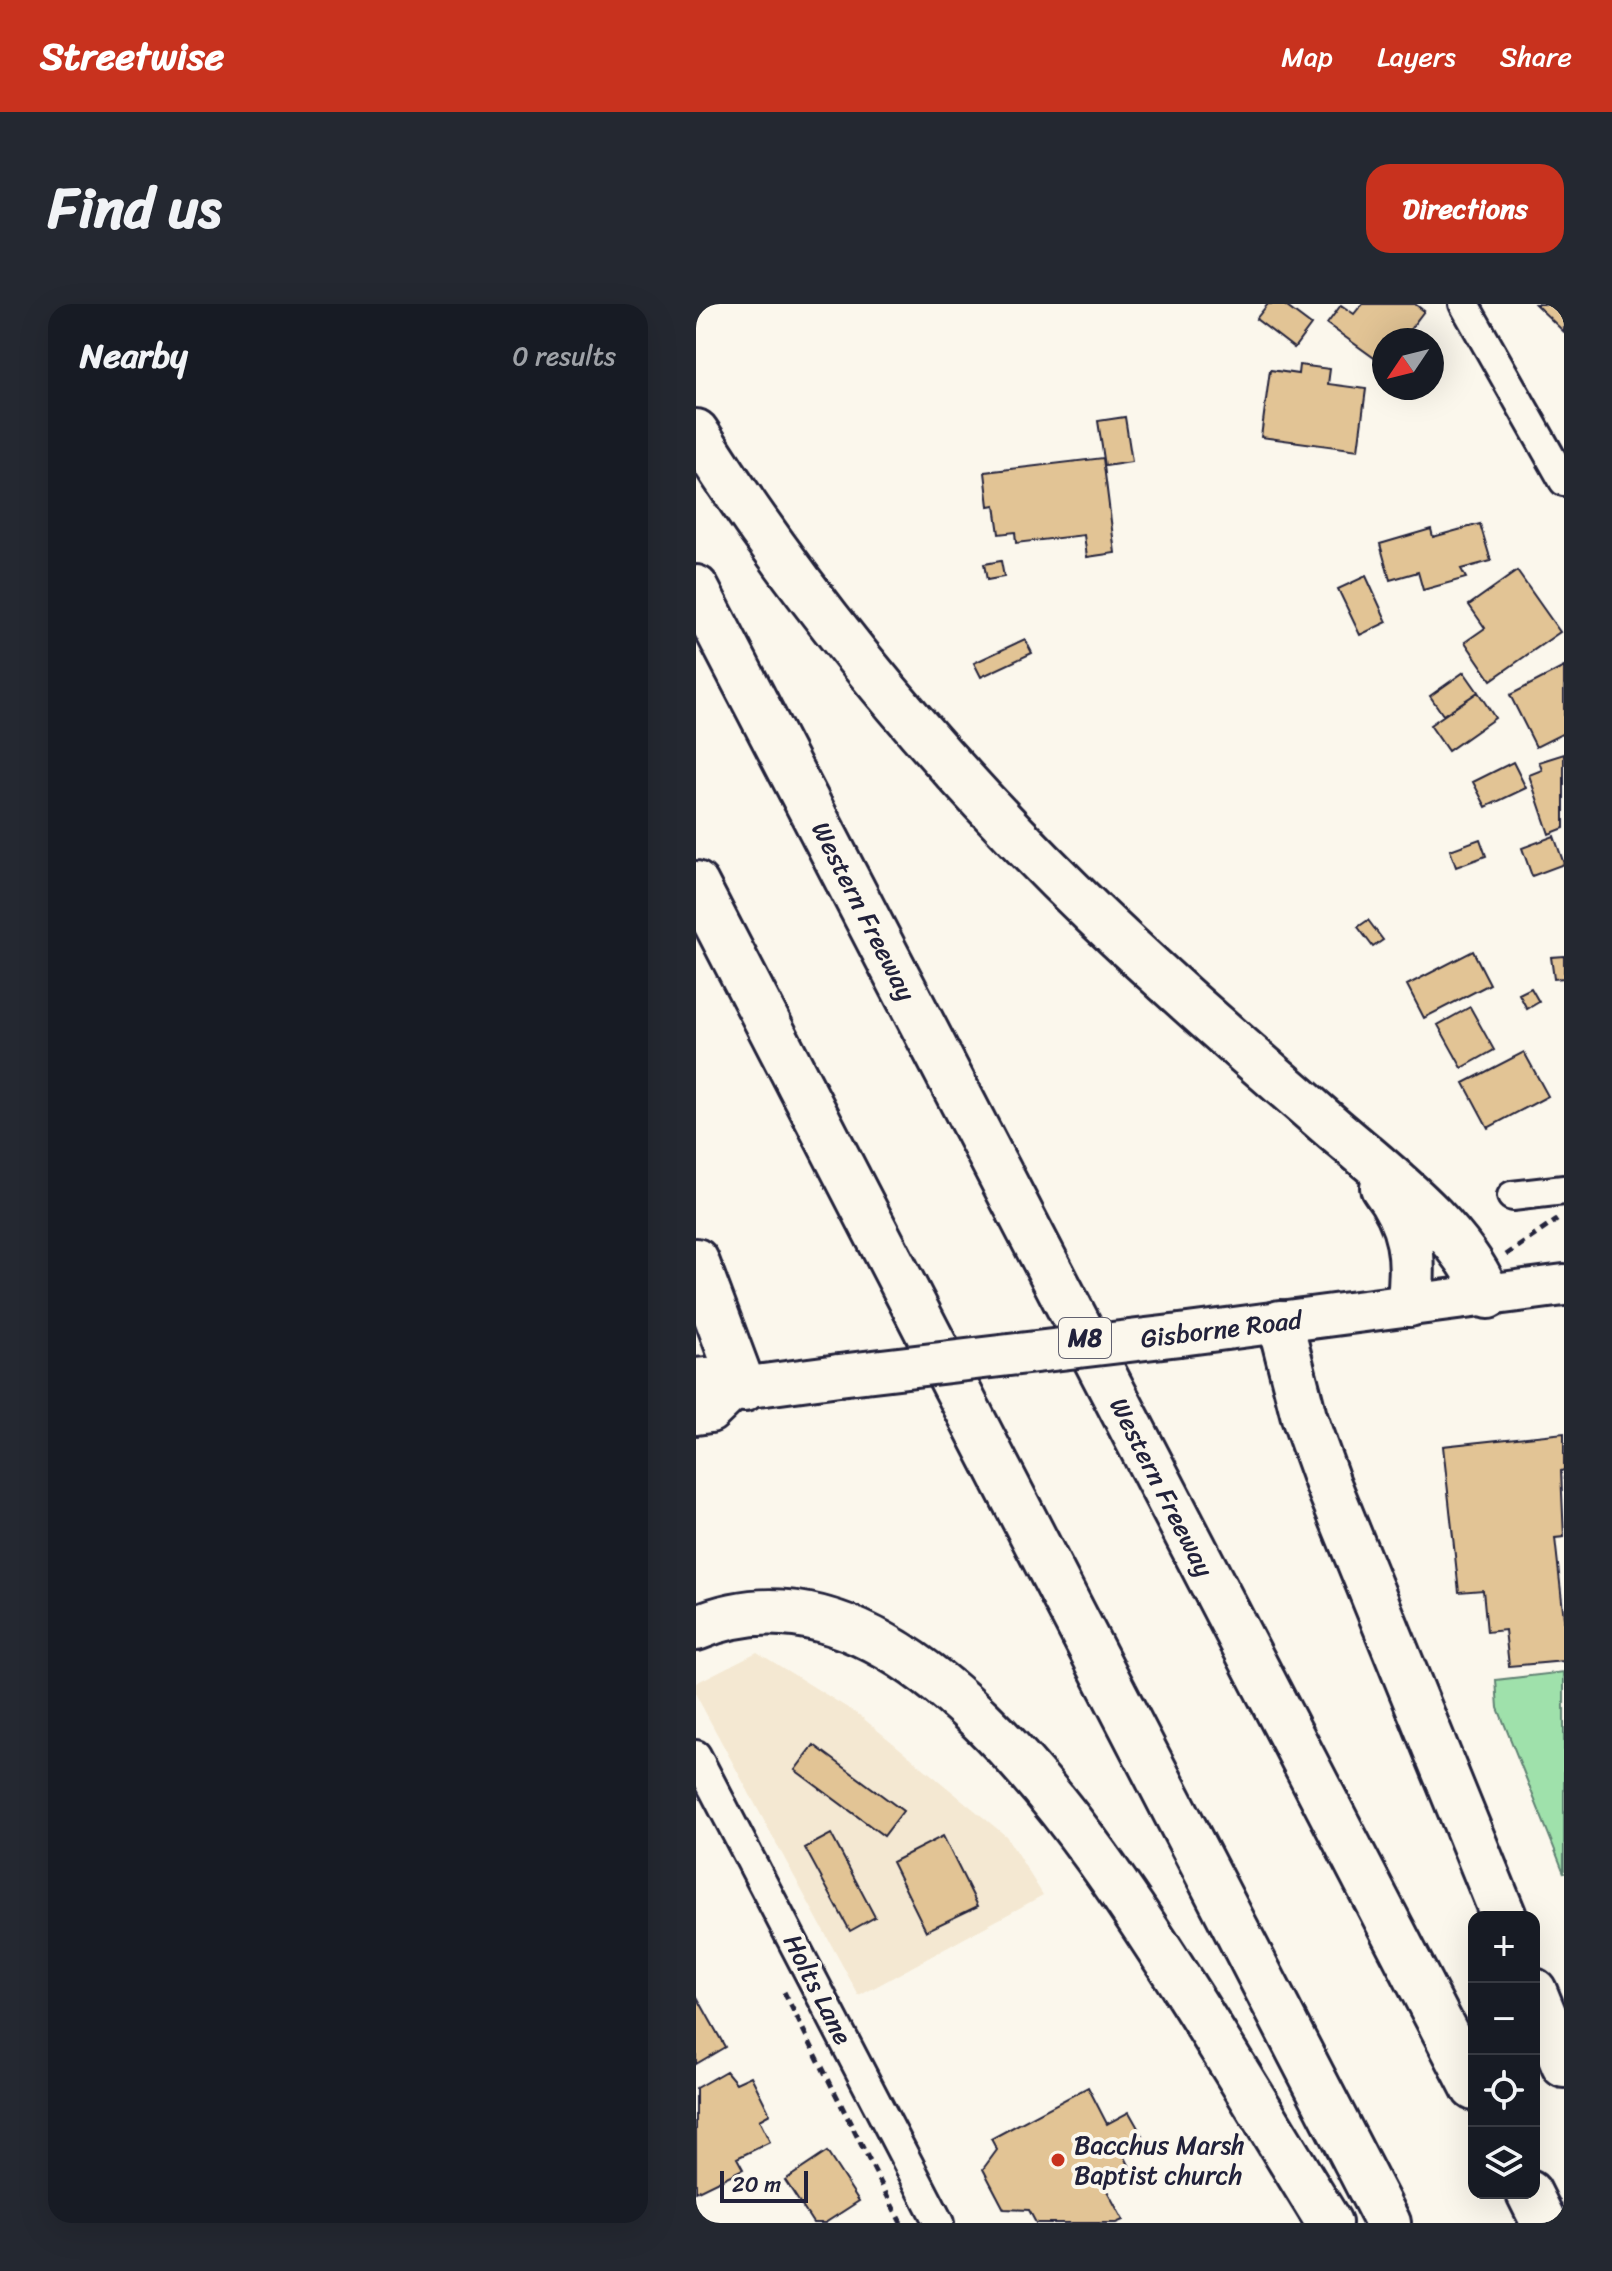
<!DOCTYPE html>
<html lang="en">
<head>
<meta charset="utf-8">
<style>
  body { margin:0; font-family:Sriracha,sans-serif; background:#242831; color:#f1f3f6 }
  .controls { position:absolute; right:24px; bottom:24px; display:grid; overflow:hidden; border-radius:16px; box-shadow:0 8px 32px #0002 }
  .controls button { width:72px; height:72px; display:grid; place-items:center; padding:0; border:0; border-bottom:2px solid #363941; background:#171b24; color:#f1f3f6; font:40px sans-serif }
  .compass { position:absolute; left:676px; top:24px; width:72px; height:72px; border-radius:50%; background:#171b24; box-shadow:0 8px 32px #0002; rotate:235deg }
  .scale { position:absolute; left:24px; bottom:20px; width:88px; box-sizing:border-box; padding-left:8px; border:4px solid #22223b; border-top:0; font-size:22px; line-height:28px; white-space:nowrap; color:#22223b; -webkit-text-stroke:6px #fbf7ec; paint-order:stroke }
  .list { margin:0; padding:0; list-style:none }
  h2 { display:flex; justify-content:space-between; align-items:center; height:104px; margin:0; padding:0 32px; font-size:34px }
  h2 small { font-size:26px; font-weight:400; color:#9ea1a6 }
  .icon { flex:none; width:44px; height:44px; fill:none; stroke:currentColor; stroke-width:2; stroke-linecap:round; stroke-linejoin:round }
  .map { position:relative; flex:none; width:868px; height:1919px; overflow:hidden; border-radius:24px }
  header { display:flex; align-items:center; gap:48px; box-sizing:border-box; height:112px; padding:0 40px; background:#c8321e; color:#fff }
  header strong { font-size:38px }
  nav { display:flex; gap:44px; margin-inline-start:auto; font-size:28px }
  .intro { display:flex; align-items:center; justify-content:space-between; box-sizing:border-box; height:192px; padding:0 48px }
  h1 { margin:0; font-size:56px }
  .button { padding:20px 36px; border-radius:24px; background:#c8321e; color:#fff; font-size:28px; font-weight:700 }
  main { display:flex; gap:48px; padding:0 48px }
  aside { flex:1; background:#171b24; border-radius:24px; box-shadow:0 8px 32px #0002 }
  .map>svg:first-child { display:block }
  .built { fill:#f4e8d2 }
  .green { fill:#9fe1ab; stroke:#608273; stroke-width:2 }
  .building { fill:#e2c495; stroke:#22223b; stroke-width:2 }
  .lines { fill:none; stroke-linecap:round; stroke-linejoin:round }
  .minor-casing { stroke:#22223b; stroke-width:34 }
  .secondary-casing { stroke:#22223b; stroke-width:46 }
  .motorway-casing { stroke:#22223b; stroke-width:50 }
  .path { stroke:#22223b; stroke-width:5; stroke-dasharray:8 6; stroke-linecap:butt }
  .minor { stroke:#fbf7ec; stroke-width:28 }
  .secondary { stroke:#fbf7ec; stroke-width:40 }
  .motorway { stroke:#fbf7ec; stroke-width:44 }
  .secondary-bridge-casing { stroke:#22223b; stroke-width:46; stroke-linecap:butt }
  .secondary-bridge { stroke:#fbf7ec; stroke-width:40 }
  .poi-dot { fill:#c8321e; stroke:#fbf7ec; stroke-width:3 }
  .labels { text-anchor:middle; stroke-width:8; stroke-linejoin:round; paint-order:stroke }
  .shield { fill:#fbf7ec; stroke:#636270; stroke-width:2 }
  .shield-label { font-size:24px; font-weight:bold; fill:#22223b }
  .street-label { font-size:26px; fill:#22223b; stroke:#fbf7ec }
  .poi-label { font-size:26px; fill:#22223b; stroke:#fbf7ec; text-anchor:start }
</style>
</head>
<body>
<header>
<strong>Streetwise</strong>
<nav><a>Map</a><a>Layers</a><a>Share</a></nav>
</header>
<div class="intro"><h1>Find us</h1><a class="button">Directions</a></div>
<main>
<aside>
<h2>Nearby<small>0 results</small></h2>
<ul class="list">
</ul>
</aside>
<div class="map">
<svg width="868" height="1919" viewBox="0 0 868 1919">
  <rect width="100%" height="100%" fill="#fbf7ec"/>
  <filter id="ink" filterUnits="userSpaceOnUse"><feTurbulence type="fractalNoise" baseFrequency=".0125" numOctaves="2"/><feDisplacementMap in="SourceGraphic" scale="16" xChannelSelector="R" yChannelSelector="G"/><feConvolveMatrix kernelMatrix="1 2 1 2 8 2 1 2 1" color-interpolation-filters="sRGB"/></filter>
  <g filter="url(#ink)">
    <!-- built -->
    <path class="built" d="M61 1348 163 1411 310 1532 347 1591 163 1692 0 1391V1379Z"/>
    <!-- green -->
    <path class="green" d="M868 1368V1569L802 1404 800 1376Z"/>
    <!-- building -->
    <path class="building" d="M572 0H587L615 21 598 44 560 15Z
      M666 0H719L728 7 706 36H688V61L631 20 645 1 658 10Z
      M839 0H868V28Z
      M603 61 634 65 632 80 670 85 662 146 565 133 574 66 602 70Z
      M429 113 436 158 409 162 402 117Z
      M407 154 419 249 391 253 388 231 320 239 319 228 303 230 299 201 293 202 289 168Z
      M784 220 795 257 765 265 770 274 727 286 722 268 694 276 684 240 735 225 737 233Z
      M305 257 308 273 291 276 288 260Z
      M821 267 864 328 795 376 769 338 789 324 773 301Z
      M670 272 691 318 664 331 642 285Z
      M329 335 336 349 285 373 278 359Z
      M868 363V429L840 443 814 391Z
      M768 368 782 388 747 411 734 392Z
      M782 388 799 414 752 447 734 421Z
      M868 450V524L853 530 833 471 846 466 843 458Z
      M817 458 830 484 790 503 777 478Z
      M858 532 868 560 836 572 826 544Z
      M784 535 790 552 760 563 754 546Z
      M672 616 687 636 677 643 662 623Z
      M777 647 794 680 728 714 711 681Z
      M868 652V674L858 675 855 653Z
      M835 684 843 698 831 705 823 690Z
      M774 703 798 746 766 764 742 721Z
      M828 748 852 792 792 824 768 779Z
      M868 1129V1166L865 1167 868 1233 859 1234 868 1315V1357L813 1362 809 1326 791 1328 787 1286 763 1288 747 1142Z
      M118 1441 207 1507 188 1532 99 1466Z
      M135 1530 179 1613 154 1627 109 1544Z
      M247 1532 282 1602 230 1627 196 1558Z
      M0 1691 29 1743 0 1760Z
      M30 1767 40 1779 55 1772 74 1810 63 1816 74 1838 41 1854 47 1865 0 1888V1784Z
      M392 1783 411 1820 433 1808 446 1831 424 1843 437 1869 409 1883 427 1916 420 1919H340L333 1906 308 1905 287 1865 301 1846 295 1835Z
      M131 1848 163 1897 129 1919H117L89 1876Z"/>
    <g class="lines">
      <!-- minor casing -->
      <g class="minor-casing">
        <path id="minor" d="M768 0 868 177
          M816 892 868 886
          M0 1451 243 1919"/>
      </g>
      <!-- secondary casing -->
      <g class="secondary-casing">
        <path id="secondary" d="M484 1031 868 981
          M0 1075 12 1074 38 1085 143 1071
          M0 1110 14 1108 38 1085"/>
      </g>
      <!-- motorway casing -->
      <g class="motorway-casing">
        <path id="motorway" d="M0 128C113 305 248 466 399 611 472 681 548 747 624 813 679 862 764 922 792 992
          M0 284 778 1784
          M0 580 692 1919
          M687 883C715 920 720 955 713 1000
          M0 957 48 1085
          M584 1019 608 1113 632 1180 808 1613
          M0 1324C203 1236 397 1541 487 1682 537 1760 584 1840 633 1919
          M838 1687 868 1761
          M833 1889 848 1919"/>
      </g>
      <!-- path -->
      <path class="path" d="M810 951 861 916
        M88 1688 205 1919"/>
      <!-- minor -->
      <use href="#minor" class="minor"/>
      <!-- secondary -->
      <use href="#secondary" class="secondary"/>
      <!-- motorway -->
      <use href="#motorway" class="motorway"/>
      <!-- secondary-bridge casing -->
      <g class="secondary-bridge-casing">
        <path id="secondary-bridge" d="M143 1071 484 1031"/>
      </g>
      <!-- secondary-bridge -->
      <use href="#secondary-bridge" class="secondary-bridge"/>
    </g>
  </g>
  <!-- markers -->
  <circle class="poi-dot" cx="362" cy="1856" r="8"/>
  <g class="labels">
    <!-- shield labels -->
    <rect class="shield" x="363" y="1014" width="52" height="40" rx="6"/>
    <g class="shield-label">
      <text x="389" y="1042">M8</text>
    </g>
    <!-- street labels -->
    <g class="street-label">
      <text transform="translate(168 607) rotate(63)" y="9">Western Freeway</text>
      <text transform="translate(525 1025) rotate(-7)" y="9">Gisborne Road</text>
      <text transform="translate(466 1183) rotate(63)" y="9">Western Freeway</text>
      <text transform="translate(122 1685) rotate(63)" y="9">Holts Lane</text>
    </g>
    <!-- poi labels -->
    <g class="poi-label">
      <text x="378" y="1850">Bacchus Marsh<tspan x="378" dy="30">Baptist church</tspan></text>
    </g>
  </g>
</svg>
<div class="controls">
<button>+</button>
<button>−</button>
<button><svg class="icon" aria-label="locate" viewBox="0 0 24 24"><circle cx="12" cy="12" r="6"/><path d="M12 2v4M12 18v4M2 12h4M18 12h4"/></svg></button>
<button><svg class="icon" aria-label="layers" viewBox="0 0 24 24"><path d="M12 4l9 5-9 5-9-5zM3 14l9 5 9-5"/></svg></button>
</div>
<svg class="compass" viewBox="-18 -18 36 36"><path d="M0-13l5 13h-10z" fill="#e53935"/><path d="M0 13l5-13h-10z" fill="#9ea1a6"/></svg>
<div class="scale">20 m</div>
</div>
</main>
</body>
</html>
